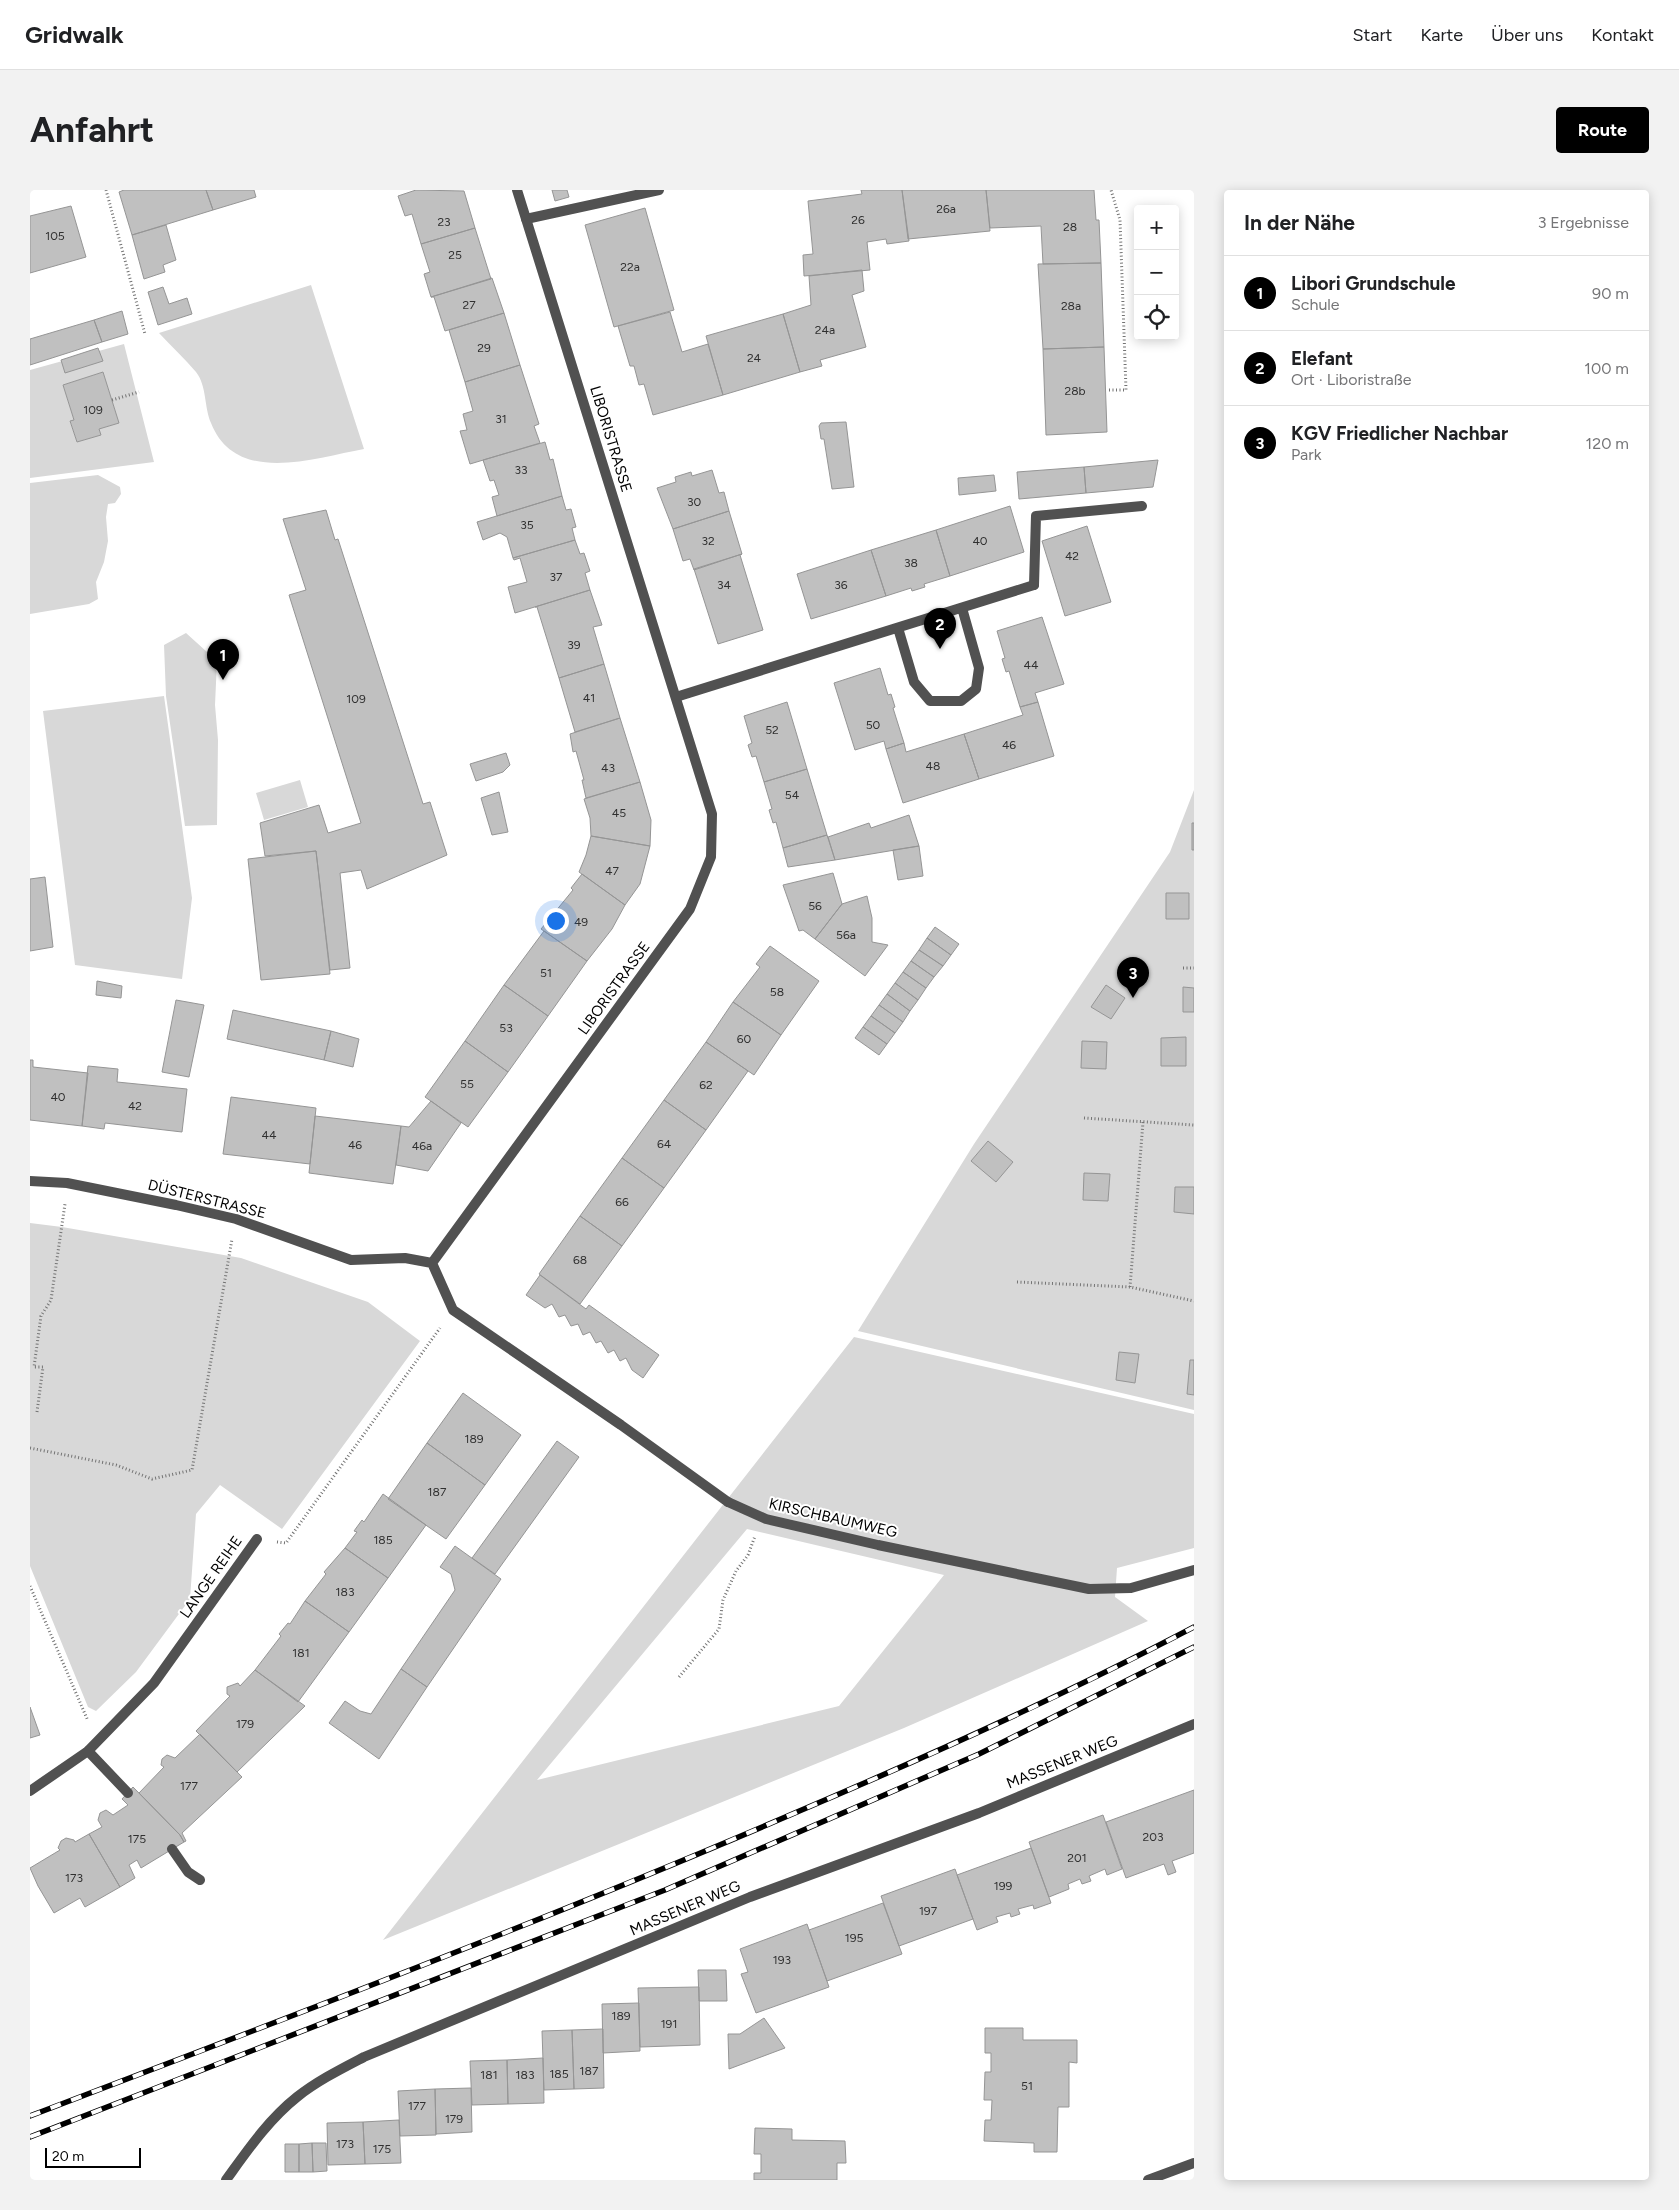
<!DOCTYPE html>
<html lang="de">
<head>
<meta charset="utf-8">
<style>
  body { margin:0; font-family:Figtree,sans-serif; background:#f2f2f2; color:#202124 }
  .controls { position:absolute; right:15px; top:15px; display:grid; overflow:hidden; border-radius:5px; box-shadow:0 2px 12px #0003 }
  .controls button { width:45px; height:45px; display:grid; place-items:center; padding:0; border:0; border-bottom:1px solid #e0e0e0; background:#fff; color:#202124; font:25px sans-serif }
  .scale { position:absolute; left:15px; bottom:12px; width:96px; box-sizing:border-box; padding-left:5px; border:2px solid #000; border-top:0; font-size:14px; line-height:18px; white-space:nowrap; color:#000; -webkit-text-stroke:4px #fff; paint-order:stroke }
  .you { position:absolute; left:525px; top:730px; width:18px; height:18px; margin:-12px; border:4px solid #fff; border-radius:50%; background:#1a73e8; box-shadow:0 0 0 8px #1a73e833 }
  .badge { display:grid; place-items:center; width:32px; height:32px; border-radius:50%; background:#000; color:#fff; font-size:16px; font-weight:700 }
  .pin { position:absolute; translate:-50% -41px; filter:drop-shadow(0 1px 2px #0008) }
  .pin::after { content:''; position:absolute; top:26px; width:18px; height:15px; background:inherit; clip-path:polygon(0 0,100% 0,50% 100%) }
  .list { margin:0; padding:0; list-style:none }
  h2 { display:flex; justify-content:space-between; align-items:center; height:65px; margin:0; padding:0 20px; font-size:21px }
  h2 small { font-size:16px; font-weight:400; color:#757577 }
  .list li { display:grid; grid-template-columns:32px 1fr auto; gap:15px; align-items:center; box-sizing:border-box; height:75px; padding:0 20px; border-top:1px solid #e0e0e0 }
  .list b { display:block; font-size:19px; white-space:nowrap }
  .list p { margin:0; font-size:16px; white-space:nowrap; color:#757577 }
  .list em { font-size:16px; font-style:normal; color:#757577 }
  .icon { flex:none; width:28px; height:28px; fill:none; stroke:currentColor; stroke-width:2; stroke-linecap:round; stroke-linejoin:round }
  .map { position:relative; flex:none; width:1164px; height:1990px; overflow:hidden; border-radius:5px }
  header { display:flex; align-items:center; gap:30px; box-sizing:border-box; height:70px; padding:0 25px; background:#fff; border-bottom:1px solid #e0e0e0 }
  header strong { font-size:24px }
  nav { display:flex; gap:28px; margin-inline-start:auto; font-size:18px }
  .intro { display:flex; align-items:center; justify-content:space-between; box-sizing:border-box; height:120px; padding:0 30px }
  h1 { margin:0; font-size:35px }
  .button { padding:12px 22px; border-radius:5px; background:#000; color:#fff; font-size:18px; font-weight:700 }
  main { display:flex; gap:30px; padding:0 30px }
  aside { flex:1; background:#fff; border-radius:5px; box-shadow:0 2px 12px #0003 }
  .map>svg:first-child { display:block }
  .green { fill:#d8d8d8; fill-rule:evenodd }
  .building { fill:#c0c0c0; stroke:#959595 }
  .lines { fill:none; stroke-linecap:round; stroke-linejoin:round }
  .path { stroke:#737373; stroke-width:3; stroke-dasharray:1 2.5; stroke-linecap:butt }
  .lane { stroke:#515151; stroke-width:10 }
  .street { stroke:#515151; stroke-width:10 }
  .rail-casing { stroke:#000; stroke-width:5.5 }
  .rail { stroke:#fff; stroke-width:4; stroke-dasharray:11; stroke-linecap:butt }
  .labels { text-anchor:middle; stroke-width:4; stroke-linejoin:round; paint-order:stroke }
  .number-label { font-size:12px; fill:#303030 }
  .street-label { font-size:15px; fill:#000; stroke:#fff }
</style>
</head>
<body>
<header>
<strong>Gridwalk</strong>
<nav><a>Start</a><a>Karte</a><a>Über uns</a><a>Kontakt</a></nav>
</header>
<div class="intro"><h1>Anfahrt</h1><a class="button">Route</a></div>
<main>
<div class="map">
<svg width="1164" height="1990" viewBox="0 0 1164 1990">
  <rect width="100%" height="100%" fill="#fff"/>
  <!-- green -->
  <path class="green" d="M281 95 334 259C284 268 206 296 181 233 174 217 177 196 166 182 155 169 141 156 129 143Z
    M94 154 124 272 0 288V180ZM73 182 89 233 69 239 71 245 47 252 40 232 44 230 33 195Z
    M68 285 90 297 91 304 85 313 78 314 76 327 78 351 74 372 66 392 68 409 59 414 0 424V293Z
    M156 443 187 471 185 515 188 550 187 635 155 636 136 506 134 455Z
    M134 506 162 708 152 789 45 775 13 521Z
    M270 590 278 617 234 630 226 603Z
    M1164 600V1220L828 1141 944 954 1140 662Z
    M0 1033 32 1037 211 1068 338 1112 390 1151 252 1339 190 1295 166 1324 160 1409 106 1482 66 1521 58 1517 0 1376Z
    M824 1147 1164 1224V1358L1087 1378 1085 1407 1118 1431 874 1538 353 1750ZM717 1339 914 1385 809 1516 507 1590Z"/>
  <!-- building -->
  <path class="building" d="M94 0H176L183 20 102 45 89 2Z
    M176 0H224L226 7 183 20Z
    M386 0 434 1 445 38 391 54 382 24 375 26 368 6Z
    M522 0H537L539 7 525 11Z
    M831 0H872L879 51 857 54 856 49 837 52 840 80 774 86 773 65 783 64 778 11 832 4Z
    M872 0H956L960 41 878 49Z
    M956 0H1064L1066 30H1069L1071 73 1013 74 1011 36 960 38Z
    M41 16 56 67 0 83V26Z
    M615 18 644 120 584 137 555 35Z
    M136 35 146 70 133 75 135 82 114 89 102 45Z
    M445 38 461 89 401 107 394 84 400 82 391 54Z
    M1071 73 1074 157 1013 159 1008 74Z
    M832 80 834 101 822 105 836 157 790 170 792 176 770 182 753 124 781 115 779 86Z
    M462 88 474 123 415 141 404 107H401Z
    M133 97 139 114 157 108 162 124 128 135 118 102Z
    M92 121 98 144 72 152 64 130Z
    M640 122 652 162 678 154 693 205 623 225 614 194 609 195 604 176H600L588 136Z
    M474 123 490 175 435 192 419 140Z
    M753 124 770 182 693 205 676 146Z
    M64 130 72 152 0 175V149Z
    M1074 157 1077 242 1016 245 1013 159Z
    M68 158 73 171 35 183 31 170Z
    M490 175 509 234 504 236 510 253 440 274 430 241 437 240 433 224 443 221 435 192Z
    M73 182 89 233 69 239 71 245 47 252 40 231 44 230 33 195Z
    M816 232 824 297 802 299 794 249H791L789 236 791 233Z
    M515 252 520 270 523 269 532 306 467 326 462 307 469 305 464 290 460 291 453 270Z
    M1128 270 1123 297 1056 303 1054 277Z
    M1054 277 1056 303 989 309 987 282Z
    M682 280 689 303 694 302 699 321 643 339 627 298 646 292 645 287 661 282 662 286Z
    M964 285 966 301 929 305 928 288Z
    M532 306 536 320 541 319 546 337 542 338 545 350 483 368 477 347 470 343 453 350 447 332Z
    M980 316 994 362 920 386 906 340Z
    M296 320 305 350 308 349 393 614 400 612 417 665 337 699 331 680 310 683 320 778 300 780 286 661 235 666 230 633 289 615 298 643 331 633 259 405 276 400 253 329Z
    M699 321 712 364 664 380 660 369 653 371 643 339Z
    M1057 336 1081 412 1035 426 1012 351Z
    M906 340 920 386 894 394 895 397 882 401 881 398 856 406 841 360Z
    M545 350 550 364 554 363 560 381 555 383 560 400 485 423 478 397 497 392 490 368 484 370 483 368Z
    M841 360 856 406 781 429 767 384Z
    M712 364 710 365 733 440 688 454 664 379Z
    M560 400 572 435 563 437 574 474 529 488 507 417H505Z
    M1012 427 1034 494 1005 503 1008 512 990 517 979 481 976 482 972 469 975 468 967 441Z
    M574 474 590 528 545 542 529 488Z
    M850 478 858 505 861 504 865 517 863 518 874 553 856 559 854 551 825 560 804 493Z
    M757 512 777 579 734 592 726 566 722 567 718 555 722 553 714 526Z
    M1008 512 1024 566 949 589 934 544 993 525 990 517Z
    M590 528 610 592 556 608 552 590H554L546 561 543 562 540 544Z
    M934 544 949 589 873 613 856 559 874 553 876 562Z
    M476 563 480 575 473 582 446 591 440 574Z
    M777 579 797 645 753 658 746 632 743 633 739 620 742 619 734 592Z
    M610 592 621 630 620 656 561 646 560 628 554 609Z
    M469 602 478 642 462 645 451 608Z
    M879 625 889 656 805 670 798 647 839 633 841 638Z
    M1162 633H1164V660H1162Z
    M797 645 805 670 758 677 753 658Z
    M561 646 620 656 610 694 595 715 549 682 556 665Z
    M889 656 893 686 868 690 863 660Z
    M286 661 300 784 231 790 218 669Z
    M803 683 812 714 785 749 773 740 769 741 753 695Z
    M552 684 595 715 582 739 557 771 511 739 543 700 541 698Z
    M15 687 23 757 0 761V689Z
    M1136 703H1159V729H1136Z
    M837 706 842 728V752L858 755 835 786 785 749 812 714Z
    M905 737 929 754 921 765 897 748Z
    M514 741 557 771 518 826 474 795Z
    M897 748 921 765 913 776 889 760Z
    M740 756 789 791 751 845 703 812 730 777 726 774Z
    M889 760 913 776 904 787 881 771Z
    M881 771 904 787 896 798 873 782Z
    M873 782 896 798 888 810 865 793Z
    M67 791 92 796 91 808 66 805Z
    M865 793 888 810 880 821 857 804Z
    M474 795 518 826 478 882 435 851Z
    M1076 795 1095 808 1081 829 1061 817Z
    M1153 797 1164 798V822H1153Z
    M857 804 880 821 873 832 849 815Z
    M146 810 174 815 159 887 132 882Z
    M703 812 751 845 724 885 676 852Z
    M849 815 873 832 865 843 841 826Z
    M203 820 301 841 294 870 197 849Z
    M841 826 865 843 857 854 833 837Z
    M833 837 857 854 849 865 825 848Z
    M301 841 329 849 323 877 294 870Z
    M1156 847V876H1131V848Z
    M435 851 478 882 438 937 395 907Z
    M1052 851 1077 852 1076 879 1051 878Z
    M676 852 718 881 676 940 634 910Z
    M0 870H3V877L58 883 52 936 0 930Z
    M58 876 88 879 87 892 157 899 152 942 75 933 74 939 52 936Z
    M201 907 286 918 280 974 193 964Z
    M634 910 676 940 634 998 592 968Z
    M401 911 431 933 398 981 366 975 371 936 379 937Z
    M285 926 371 936 363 994 279 983Z
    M958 951 983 972 966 992 941 971Z
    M592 968 634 998 592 1056 550 1026Z
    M1054 983 1080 984 1078 1011 1053 1010Z
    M1145 997H1164V1024L1144 1022Z
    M550 1026 592 1056 550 1114 509 1084Z
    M510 1085 556 1119 559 1115 629 1165 613 1188 602 1180 596 1168 590 1171 584 1160 578 1163 571 1151 566 1153 560 1142 553 1145 548 1134 541 1136 535 1125 529 1127 522 1114 515 1118 496 1105Z
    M1089 1162 1109 1164 1105 1193 1086 1190Z
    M1160 1170H1164V1205L1157 1204Z
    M433 1203 491 1245 455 1295 397 1253Z
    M527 1251 549 1267 465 1384 442 1368Z
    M397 1253 455 1295 416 1349 358 1309Z
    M353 1304 396 1335 358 1388 315 1358 327 1342 324 1341 332 1330 334 1332Z
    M425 1356 471 1389 397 1497 371 1479 425 1400 421 1384 410 1377Z
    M315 1358 358 1388 319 1442 275 1411 296 1384 294 1382Z
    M275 1411 319 1442 268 1512 225 1480 251 1446 249 1444 258 1433 260 1434Z
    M371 1479 397 1497 349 1569 299 1533 315 1511 330 1521 341 1524Z
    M225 1480 275 1516 207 1582 166 1541 200 1506 197 1504V1497L208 1493 210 1496Z
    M0 1517 10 1545 0 1548Z
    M170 1544 212 1587 152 1643 156 1651 154 1652 150 1645 109 1603 134 1577 131 1575 132 1569 137 1565 145 1568Z
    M103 1597 150 1645 154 1652 111 1678 107 1670 99 1675 105 1688 90 1697 59 1644 72 1637 68 1630 70 1623 76 1620 83 1625 98 1615 92 1609Z
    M1164 1600V1663L1142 1671 1146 1682 1138 1685 1134 1674 1096 1688 1076 1632Z
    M1073 1625 1092 1679 1077 1685 1075 1679 1059 1686 1061 1691 1052 1694 1050 1689 1038 1694 1039 1699 1019 1707 999 1652Z
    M59 1644 90 1697 55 1717 50 1708 24 1723 8 1696 0 1678 30 1660 28 1658 31 1651 36 1648 44 1650 45 1652Z
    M1001 1658 1021 1713 1004 1719 1003 1715 988 1719 990 1724 981 1727 980 1723 966 1727 968 1732 947 1740 927 1685Z
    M925 1679 943 1729 869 1756 851 1706Z
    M853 1713 872 1764 797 1791 779 1740Z
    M777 1734 799 1797 726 1823 711 1784 718 1782 710 1759Z
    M668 1780H696L697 1811H669Z
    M669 1797 670 1855 610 1857 608 1798Z
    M609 1813 610 1861 573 1863 572 1814Z
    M734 1828 755 1858 699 1879 698 1844H710Z
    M955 1838H993V1850H1047V1873L1039 1872V1917H1028L1027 1962H1004V1953L954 1951 955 1930H961L962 1910H954L955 1882H961V1863H955Z
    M573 1839 574 1898 544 1899 542 1840Z
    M542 1840 544 1899 514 1900 512 1841Z
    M513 1868 514 1913 478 1914 477 1870Z
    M477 1870 478 1914 442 1915 440 1871Z
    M441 1898 442 1942 406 1944 405 1899Z
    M405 1899 406 1945 370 1946 368 1901Z
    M369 1930 371 1973 335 1974 333 1932Z
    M333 1932 335 1974 298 1975 297 1933Z
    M725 1938 762 1939V1950L815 1951 816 1973H807V1990H724V1983H731V1964H724Z
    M282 1953 283 1982H269V1954Z
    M282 1953H296L297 1981 283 1982Z
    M255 1954H269V1982H255Z"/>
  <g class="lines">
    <!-- path -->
    <path class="path" d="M76 0 115 144
      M1079 200H1096L1090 30 1081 0
      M82 210 109 202
      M1153 778H1164
      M1054 928 1164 935
      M987 1092 1100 1097 1164 1111
      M1100 1097 1113 932
      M7 1222 13 1177H4L11 1126 21 1110 35 1014
      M0 1258 86 1275 122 1289 162 1280 202 1049
      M247 1352 256 1353 410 1138
      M0 1396 58 1531
      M649 1487 689 1439 693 1410 706 1381 718 1365 725 1346"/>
    <!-- lane -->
    <path class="lane" d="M496 29 629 0
      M1004 395 1006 326 1112 316
      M698 1312 736 1329 848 1355 1059 1399 1101 1398 1164 1380
      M58 1561 98 1603
      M142 1659 158 1682 170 1690"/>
    <!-- street -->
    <path class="street" d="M868 438 884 492 900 511H931L946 499 949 478 932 418
      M646 507 1004 395
      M0 991 37 993 146 1015 206 1029 321 1070 375 1068 402 1073
      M402 1073 660 719 681 667 682 624 487 0
      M402 1073 423 1120 591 1235 698 1312
      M0 1601 58 1561 124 1493 227 1349
      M196 1990C217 1961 238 1930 267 1907 287 1891 311 1879 334 1867L720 1707 949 1623 1164 1534
      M1118 1990 1164 1973"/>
    <!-- rail casing -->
    <g class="rail-casing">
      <path id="rail" d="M0 1926C257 1828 514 1731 767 1622 901 1565 1035 1505 1164 1437
        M0 1947 635 1700 949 1564 1164 1457"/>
    </g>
    <!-- rail -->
    <use href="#rail" class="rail"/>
  </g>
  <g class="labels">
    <!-- number labels -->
    <g class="number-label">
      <text x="916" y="23">26a</text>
      <text x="828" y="34">26</text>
      <text x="414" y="36">23</text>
      <text x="1040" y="41">28</text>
      <text x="25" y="50">105</text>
      <text x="425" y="69">25</text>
      <text x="600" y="81">22a</text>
      <text x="439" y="119">27</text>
      <text x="1041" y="120">28a</text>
      <text x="795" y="144">24a</text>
      <text x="454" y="162">29</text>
      <text x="724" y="172">24</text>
      <text x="1045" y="205">28b</text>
      <text x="63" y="224">109</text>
      <text x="471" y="233">31</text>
      <text x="491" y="284">33</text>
      <text x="664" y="316">30</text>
      <text x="497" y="339">35</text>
      <text x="678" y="355">32</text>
      <text x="950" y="355">40</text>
      <text x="1042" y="370">42</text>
      <text x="881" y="377">38</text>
      <text x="526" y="391">37</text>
      <text x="694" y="399">34</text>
      <text x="811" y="399">36</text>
      <text x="544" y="459">39</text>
      <text x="1001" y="479">44</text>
      <text x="559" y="512">41</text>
      <text x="326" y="513">109</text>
      <text x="843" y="539">50</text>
      <text x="742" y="544">52</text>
      <text x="979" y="559">46</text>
      <text x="903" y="580">48</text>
      <text x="578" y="582">43</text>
      <text x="762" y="609">54</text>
      <text x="589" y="627">45</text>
      <text x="582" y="685">47</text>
      <text x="785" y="720">56</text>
      <text x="551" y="736">49</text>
      <text x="816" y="749">56a</text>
      <text x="516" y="787">51</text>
      <text x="747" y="806">58</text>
      <text x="476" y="842">53</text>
      <text x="714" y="853">60</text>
      <text x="437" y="898">55</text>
      <text x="676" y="899">62</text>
      <text x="28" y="911">40</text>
      <text x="105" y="920">42</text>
      <text x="239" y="949">44</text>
      <text x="634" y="958">64</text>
      <text x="325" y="959">46</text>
      <text x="392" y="960">46a</text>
      <text x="592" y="1016">66</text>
      <text x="550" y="1074">68</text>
      <text x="444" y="1253">189</text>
      <text x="407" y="1306">187</text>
      <text x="353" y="1354">185</text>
      <text x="315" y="1406">183</text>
      <text x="271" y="1467">181</text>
      <text x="215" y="1538">179</text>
      <text x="159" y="1600">177</text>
      <text x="1123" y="1651">203</text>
      <text x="107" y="1653">175</text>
      <text x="1047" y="1672">201</text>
      <text x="44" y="1692">173</text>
      <text x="973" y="1700">199</text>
      <text x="898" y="1725">197</text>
      <text x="824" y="1752">195</text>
      <text x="752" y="1774">193</text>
      <text x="591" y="1830">189</text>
      <text x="639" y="1838">191</text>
      <text x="559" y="1885">187</text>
      <text x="529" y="1888">185</text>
      <text x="459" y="1889">181</text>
      <text x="495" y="1889">183</text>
      <text x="997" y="1900">51</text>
      <text x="387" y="1920">177</text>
      <text x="424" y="1933">179</text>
      <text x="315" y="1958">173</text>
      <text x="352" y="1963">175</text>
    </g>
    <!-- street labels -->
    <g class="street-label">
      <text transform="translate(581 249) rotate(73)" y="5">LIBORISTRASSE</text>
      <text transform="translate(584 798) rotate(-54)" y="5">LIBORISTRASSE</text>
      <text transform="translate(177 1009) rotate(14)" y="5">DÜSTERSTRASSE</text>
      <text transform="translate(803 1328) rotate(13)" y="5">KIRSCHBAUMWEG</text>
      <text transform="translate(181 1387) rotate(-55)" y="5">LANGE REIHE</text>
      <text transform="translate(1032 1572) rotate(-22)" y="5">MASSENER WEG</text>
      <text transform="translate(655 1718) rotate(-23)" y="5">MASSENER WEG</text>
    </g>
  </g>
</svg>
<div class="controls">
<button>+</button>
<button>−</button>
<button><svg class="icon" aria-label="locate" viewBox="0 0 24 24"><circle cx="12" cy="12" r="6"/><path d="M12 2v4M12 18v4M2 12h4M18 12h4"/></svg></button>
</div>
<div class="scale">20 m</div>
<div class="you"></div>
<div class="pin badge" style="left:193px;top:490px">1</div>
<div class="pin badge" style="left:910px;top:459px">2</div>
<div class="pin badge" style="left:1103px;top:808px">3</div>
</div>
<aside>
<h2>In der Nähe<small>3 Ergebnisse</small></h2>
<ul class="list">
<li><span class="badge">1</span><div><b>Libori Grundschule</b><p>Schule</p></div><em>90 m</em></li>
<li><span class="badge">2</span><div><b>Elefant</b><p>Ort · Liboristraße</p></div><em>100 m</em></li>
<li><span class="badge">3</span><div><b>KGV Friedlicher Nachbar</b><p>Park</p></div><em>120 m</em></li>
</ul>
</aside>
</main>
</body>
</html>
